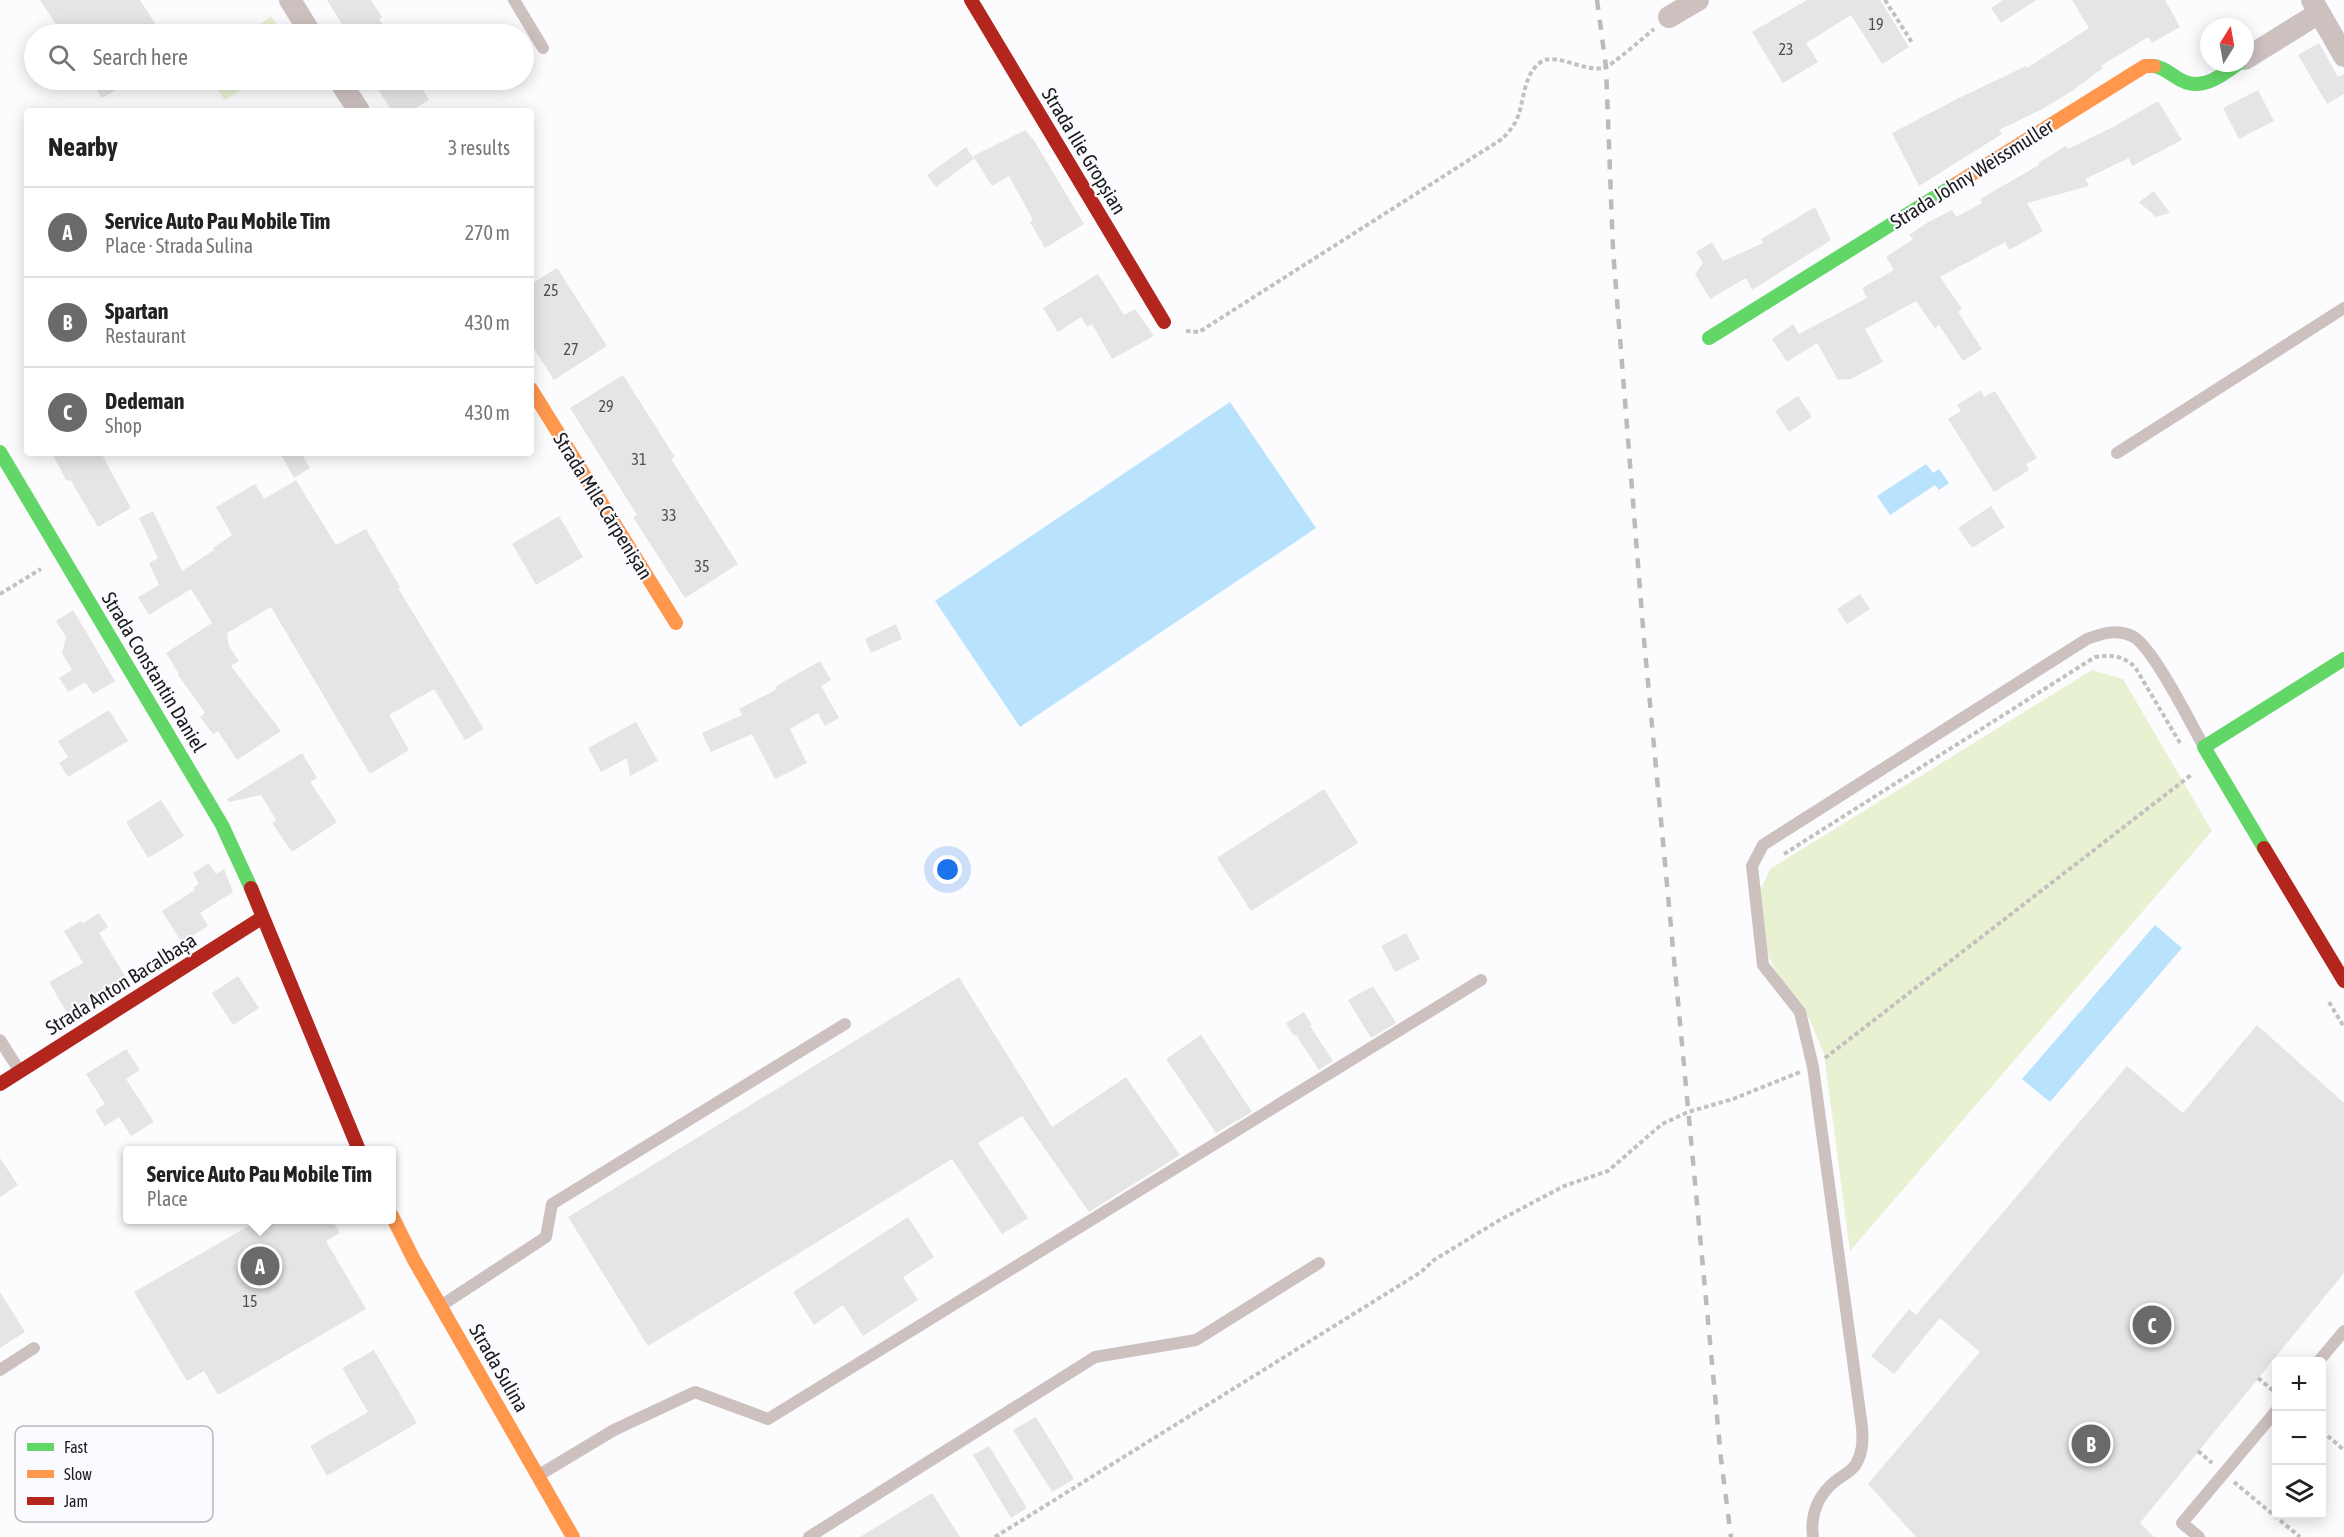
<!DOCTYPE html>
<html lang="en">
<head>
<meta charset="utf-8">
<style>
  body { margin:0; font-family:"Asap Condensed",sans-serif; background:#f2f2f2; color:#222 }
  .controls { position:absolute; right:18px; bottom:18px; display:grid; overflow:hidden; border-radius:6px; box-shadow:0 3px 15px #0003 }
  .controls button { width:54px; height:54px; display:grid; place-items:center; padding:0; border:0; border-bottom:2px solid #e0e0e0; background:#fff; color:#222; font:30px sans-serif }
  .compass { position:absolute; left:2200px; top:18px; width:54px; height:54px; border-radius:50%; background:#fff; box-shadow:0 3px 15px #0003; rotate:11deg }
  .you { position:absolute; left:948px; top:870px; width:21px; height:21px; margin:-15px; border:4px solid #fff; border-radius:50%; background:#1a73e8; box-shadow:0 0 0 9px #1a73e833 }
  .badge { display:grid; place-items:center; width:39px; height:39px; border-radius:50%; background:#6a6a6c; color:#fff; font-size:20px; font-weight:700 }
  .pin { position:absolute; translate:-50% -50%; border:3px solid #fff; box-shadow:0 2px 6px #0006 }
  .popup { position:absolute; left:123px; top:1146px; width:273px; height:78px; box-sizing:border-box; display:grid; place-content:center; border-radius:6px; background:#fff; filter:drop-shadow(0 2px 4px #0005); font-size:20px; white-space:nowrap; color:#767676 }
  .popup b { font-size:22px; color:#222 }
  .popup::after { content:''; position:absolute; left:50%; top:100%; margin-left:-12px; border:12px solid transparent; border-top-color:#fff }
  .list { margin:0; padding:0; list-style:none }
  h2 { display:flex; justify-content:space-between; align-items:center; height:78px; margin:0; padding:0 24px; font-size:26px }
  h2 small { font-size:20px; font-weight:400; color:#767676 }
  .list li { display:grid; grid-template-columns:39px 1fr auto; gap:18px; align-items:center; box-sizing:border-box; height:90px; padding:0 24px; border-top:2px solid #e0e0e0 }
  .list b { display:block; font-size:22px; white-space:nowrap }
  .list p { margin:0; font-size:20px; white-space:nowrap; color:#767676 }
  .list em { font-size:20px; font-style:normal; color:#767676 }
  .icon { flex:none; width:33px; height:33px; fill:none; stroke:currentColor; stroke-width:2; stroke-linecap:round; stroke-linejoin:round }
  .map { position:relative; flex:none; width:2344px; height:1537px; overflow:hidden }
  .search { position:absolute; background:#fff; box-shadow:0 3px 15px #0003; left:24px; top:24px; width:510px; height:66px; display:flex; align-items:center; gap:15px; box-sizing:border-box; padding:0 21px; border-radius:33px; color:#767676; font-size:22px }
  .panel { position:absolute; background:#fff; box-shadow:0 3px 15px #0003; left:24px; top:108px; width:510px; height:348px; border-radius:6px }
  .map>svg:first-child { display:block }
  .green { fill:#e8f2d2 }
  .water { fill:#b9e2fd }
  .building { fill:#e6e5e5 }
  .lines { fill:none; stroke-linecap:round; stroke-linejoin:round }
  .path { stroke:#c6bfbe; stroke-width:4; stroke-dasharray:4.5 3; stroke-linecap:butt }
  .lane { stroke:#cdc1c0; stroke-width:12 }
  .street { stroke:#cdc1c0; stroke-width:22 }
  .fast { stroke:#63d668; stroke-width:14 }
  .slow { stroke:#ff974d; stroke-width:14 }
  .jam { stroke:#b3261e; stroke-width:14 }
  .rail { stroke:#bfb9b8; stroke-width:4.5; stroke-dasharray:10 10; stroke-linecap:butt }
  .labels { text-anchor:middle; stroke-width:4.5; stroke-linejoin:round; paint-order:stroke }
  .number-label { font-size:16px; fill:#4e4e4f }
  .street-label { font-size:20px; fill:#1b1b1d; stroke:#fbfbff }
  .key { fill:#fbfbff; stroke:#b8b8bb; stroke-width:1.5 }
  .key-label { font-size:16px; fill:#1b1b1d }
</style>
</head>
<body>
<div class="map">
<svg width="2344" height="1537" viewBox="0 0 2344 1537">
  <rect width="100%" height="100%" fill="#fcfcfe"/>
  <!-- green -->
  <path class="green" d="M271 16 283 34H244L271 17Z
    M211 80H255L225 100Z
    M2092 670 2123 679 2212 831 1850 1251 1824 1054 1809 1018 1782 983 1768 955 1760 891 1770 869Z"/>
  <!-- water -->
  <path class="water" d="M1230 402 1316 528 1020 727 935 601Z
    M1926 464 1933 473 1939 469 1949 483 1939 490 1935 485 1890 515 1877 496Z
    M2155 925 2182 948 2050 1102 2022 1079Z"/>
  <!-- building -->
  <path class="building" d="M40 0H140L162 34H62Z
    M327 0H371L382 17 379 19 389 34H348Z
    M1807 0H1880L1909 47 1882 64 1851 15 1806 43 1818 62 1783 83 1752 32Z
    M2003 0H2036L2001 23 1991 8Z
    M2072 0H2165L2180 27 2152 43 2148 37 2101 66 2103 68 2072 91 2042 109 1999 130 2002 134 1919 186 1892 133 1959 98 2026 66 2027 68 2089 28Z
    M2319 43 2338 77 2344 74V94L2327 104 2298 55Z
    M90 80H133L102 98Z
    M372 80H417L429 100 411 111H392Z
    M2258 90 2274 121 2239 139 2223 108Z
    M2158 101 2182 140 2132 166 2129 158 2085 179 2089 186 2027 203 2043 231 2009 250 2005 242 1940 277 1962 309 1958 312 1982 349 1963 361 1939 325 1935 328 1916 301 1865 329 1883 362 1851 379 1838 380 1817 343 1787 362 1772 339 1793 324 1799 334 1867 298 1862 288 1894 270 1886 257 1913 239 1909 235 1927 223 1952 210 1956 217 1982 203 1980 199 2039 165 2038 163 2066 146 2068 149 2115 126Z
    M1025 130 1035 142 1084 224 1045 248 1030 222 1033 220 1009 176 992 186 973 156Z
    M966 147 974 159 936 187 927 175Z
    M2154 191 2170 213 2156 217 2139 202Z
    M1815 207 1831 240 1752 290 1746 278 1710 299 1695 274 1703 263 1696 252 1712 242 1723 261 1763 243 1761 239Z
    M557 268 607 346 554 380 531 344V284Z
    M1098 274 1124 315 1135 309 1154 336 1112 359 1092 324 1087 327 1081 317 1058 332 1043 308Z
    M623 375 675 457 671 459 738 564 685 598 633 517 637 515 570 408Z
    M1981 390 1984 397 1995 391 2037 458 2026 464 2029 470 1994 492 1948 419 1961 411 1957 405Z
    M1798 396 1812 417 1789 432 1775 411Z
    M52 453H101L131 508 98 527 71 481 66 480Z
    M280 453H301L310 468 294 478Z
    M296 480 336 545 366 529 400 587 398 588 484 729 465 740 434 689 389 715 409 750 370 774 271 607 227 633 229 646 239 661 231 666 281 731 237 760 218 731 213 734 200 717 205 713 178 675 179 674 166 653 212 623 191 589 149 615 138 597 159 585 149 563 158 558 139 518 153 511 182 571 214 550 213 548 232 535 216 507 255 484 264 499Z
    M1991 506 2005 527 1972 548 1958 528Z
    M559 516 583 557 536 585 512 544Z
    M1860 594 1870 609 1847 624 1837 609Z
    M73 610 115 681 93 694 85 682 68 692 59 678 72 670 62 653 66 637 56 621Z
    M896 624 902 639 871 653 865 639Z
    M820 661 831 680 821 686 839 718 825 726 818 713 790 729 807 763 775 779 752 734 711 752 702 733 742 715 739 709 777 689 776 686Z
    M109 710 128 741 68 777 59 763 68 757 58 741Z
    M636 722 658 761 630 776 627 758 601 772 588 748Z
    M302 753 317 778 310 782 337 822 292 852 272 823 276 820 261 795 229 802 227 799Z
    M1324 789 1358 843 1251 911 1217 858Z
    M161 800 184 836 148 858 126 822Z
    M209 863 216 874 224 869 233 892 200 913 208 926 182 943 162 911 195 890 193 888 199 884 193 873Z
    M99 913 108 927 99 933 127 979 91 1000 93 1004 70 1018 49 982 83 963 64 931 81 921 82 924Z
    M1406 933 1420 959 1395 972 1381 946Z
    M238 976 259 1008 233 1025 212 993Z
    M959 977 1052 1127 1126 1077 1180 1155 1089 1212 1022 1116 978 1143 1028 1218 1002 1234 952 1159 648 1346 568 1217Z
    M1373 986 1396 1023 1371 1038 1348 1000Z
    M1304 1012 1312 1025 1310 1026 1333 1061 1319 1070 1296 1035 1294 1036 1286 1023Z
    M2257 1025 2344 1103V1273L2140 1523 2154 1537H1916L1868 1484 1980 1352 1940 1318 1894 1374 1871 1356 1909 1309 1916 1315 2127 1066 2183 1113Z
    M1201 1035 1252 1112 1216 1133 1166 1059Z
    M126 1049 140 1070 126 1079 154 1122 131 1136 119 1117 105 1126 95 1110 105 1104 86 1074Z
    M0 1158 18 1185 0 1197Z
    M908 1217 934 1257 903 1277 918 1300 863 1336 843 1305 814 1325 793 1292Z
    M259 1220H332L340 1233 326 1241 366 1309 218 1395 204 1371 187 1381 134 1292Z
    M0 1292 25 1332 0 1348Z
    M374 1350 417 1423 327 1476 310 1446 368 1412 342 1368Z
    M1036 1417 1074 1479 1052 1492 1013 1430Z
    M989 1446 1027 1508 1011 1518 973 1455Z
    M932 1493 960 1537H860L886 1521Z"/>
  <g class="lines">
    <!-- path -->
    <path class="path" d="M1885 0 1913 44
      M1186 331 1199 332 1502 139C1507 134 1513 127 1516 121 1525 103 1522 75 1541 62 1556 52 1583 72 1603 68 1613 65 1644 37 1654 29
      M0 594 41 569
      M1784 854 2095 657C2112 655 2122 655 2135 667L2180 743
      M2329 1002 2344 1027
      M1825 1058 2191 775
      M2258 1378 2276 1393
      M2322 1431 2344 1450
      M2198 1451 2212 1463
      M2234 1482 2300 1537
      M995 1537 1421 1272 1434 1260 1498 1221 1564 1186 1608 1171 1662 1124 1688 1112 1733 1099 1800 1072"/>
    <!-- lane -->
    <path class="lane" d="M514 0 543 48
      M2117 453 2344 308
      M0 1040 19 1070
      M442 1305 546 1237 552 1204 845 1024
      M2318 1362 2344 1331
      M0 1370 34 1348
      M539 1475 614 1430 695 1392 768 1419 1481 980
      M809 1537 1095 1357 1196 1340 1319 1263
      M1813 1537C1810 1513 1819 1493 1838 1479 1844 1475 1853 1470 1856 1464 1863 1452 1863 1441 1862 1427L1813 1067 1800 1012 1763 965 1752 866 1763 845 2087 639C2103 633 2116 629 2132 636 2152 645 2191 724 2203 745
      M2199 1537 2182 1523 2276 1411"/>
    <!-- street -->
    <path class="street" d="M290 0 311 34
      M2312 0 2344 56
      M1669 17 1698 0
      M2245 59 2319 13
      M339 80 359 111"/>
    <!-- fast -->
    <path class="fast" d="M2154 66C2166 68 2172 76 2183 81 2203 91 2224 74 2239 63
      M1709 338 1956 184
      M0 452 222 825 251 888
      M2264 848 2204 747 2344 659"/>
    <!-- slow -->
    <path class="slow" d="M1956 184 2145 66H2154
      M531 389 676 623
      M392 1216 414 1260 573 1537"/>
    <!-- jam -->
    <path class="jam" d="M971 0 1164 322
      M2264 848 2344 981
      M251 888 359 1150
      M0 1084 263 917"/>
    <!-- rail -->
    <path class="rail" d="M1597 0 1606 67 1613 250 1644 640 1721 1459 1731 1537"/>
  </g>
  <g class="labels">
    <!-- number labels -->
    <g class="number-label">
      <text x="1876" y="30">19</text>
      <text x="1786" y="55">23</text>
      <text x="551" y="296">25</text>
      <text x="571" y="355">27</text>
      <text x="606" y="412">29</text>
      <text x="639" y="465">31</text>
      <text x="669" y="521">33</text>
      <text x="702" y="572">35</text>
      <text x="250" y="1307">15</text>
    </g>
    <!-- street labels -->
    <g class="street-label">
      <text transform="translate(1084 151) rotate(59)" y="7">Strada Ilie Gropșian</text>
      <text transform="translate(1972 174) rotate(-32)" y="7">Strada Johny Weissmuller</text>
      <text transform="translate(603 506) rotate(58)" y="7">Strada Mile Cărpenișan</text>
      <text transform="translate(154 672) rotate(59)" y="7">Strada Constantin Daniel</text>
      <text transform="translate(121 984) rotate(-32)" y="7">Strada Anton Bacalbașa</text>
      <text transform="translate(499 1368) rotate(60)" y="7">Strada Sulina</text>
    </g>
  </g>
  <!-- legend -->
  <rect x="15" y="1426" width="198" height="96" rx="9" class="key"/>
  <rect x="27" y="1443" width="27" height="8" fill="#63d668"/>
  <rect x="27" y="1470" width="27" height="8" fill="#ff974d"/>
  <rect x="27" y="1497" width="27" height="8" fill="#b3261e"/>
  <g class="key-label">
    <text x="64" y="1453">Fast</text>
    <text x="64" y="1480">Slow</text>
    <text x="64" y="1507">Jam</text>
  </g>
</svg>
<div class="controls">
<button>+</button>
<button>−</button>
<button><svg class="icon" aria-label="layers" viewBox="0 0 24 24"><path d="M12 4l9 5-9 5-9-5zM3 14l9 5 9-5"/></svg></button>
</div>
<svg class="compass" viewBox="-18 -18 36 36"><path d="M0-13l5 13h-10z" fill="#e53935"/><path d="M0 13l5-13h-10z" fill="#767676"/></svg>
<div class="you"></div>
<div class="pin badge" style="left:260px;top:1266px">A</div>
<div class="popup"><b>Service Auto Pau Mobile Tim</b>Place</div>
<div class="pin badge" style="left:2091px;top:1444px">B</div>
<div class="pin badge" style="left:2152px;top:1325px">C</div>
<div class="search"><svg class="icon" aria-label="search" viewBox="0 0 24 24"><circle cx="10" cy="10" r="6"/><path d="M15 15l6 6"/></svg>Search here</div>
<section class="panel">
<h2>Nearby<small>3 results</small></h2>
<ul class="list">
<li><span class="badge">A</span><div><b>Service Auto Pau Mobile Tim</b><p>Place · Strada Sulina</p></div><em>270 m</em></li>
<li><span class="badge">B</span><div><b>Spartan</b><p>Restaurant</p></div><em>430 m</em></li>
<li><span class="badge">C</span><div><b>Dedeman</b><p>Shop</p></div><em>430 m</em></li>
</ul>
</section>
</div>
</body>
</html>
